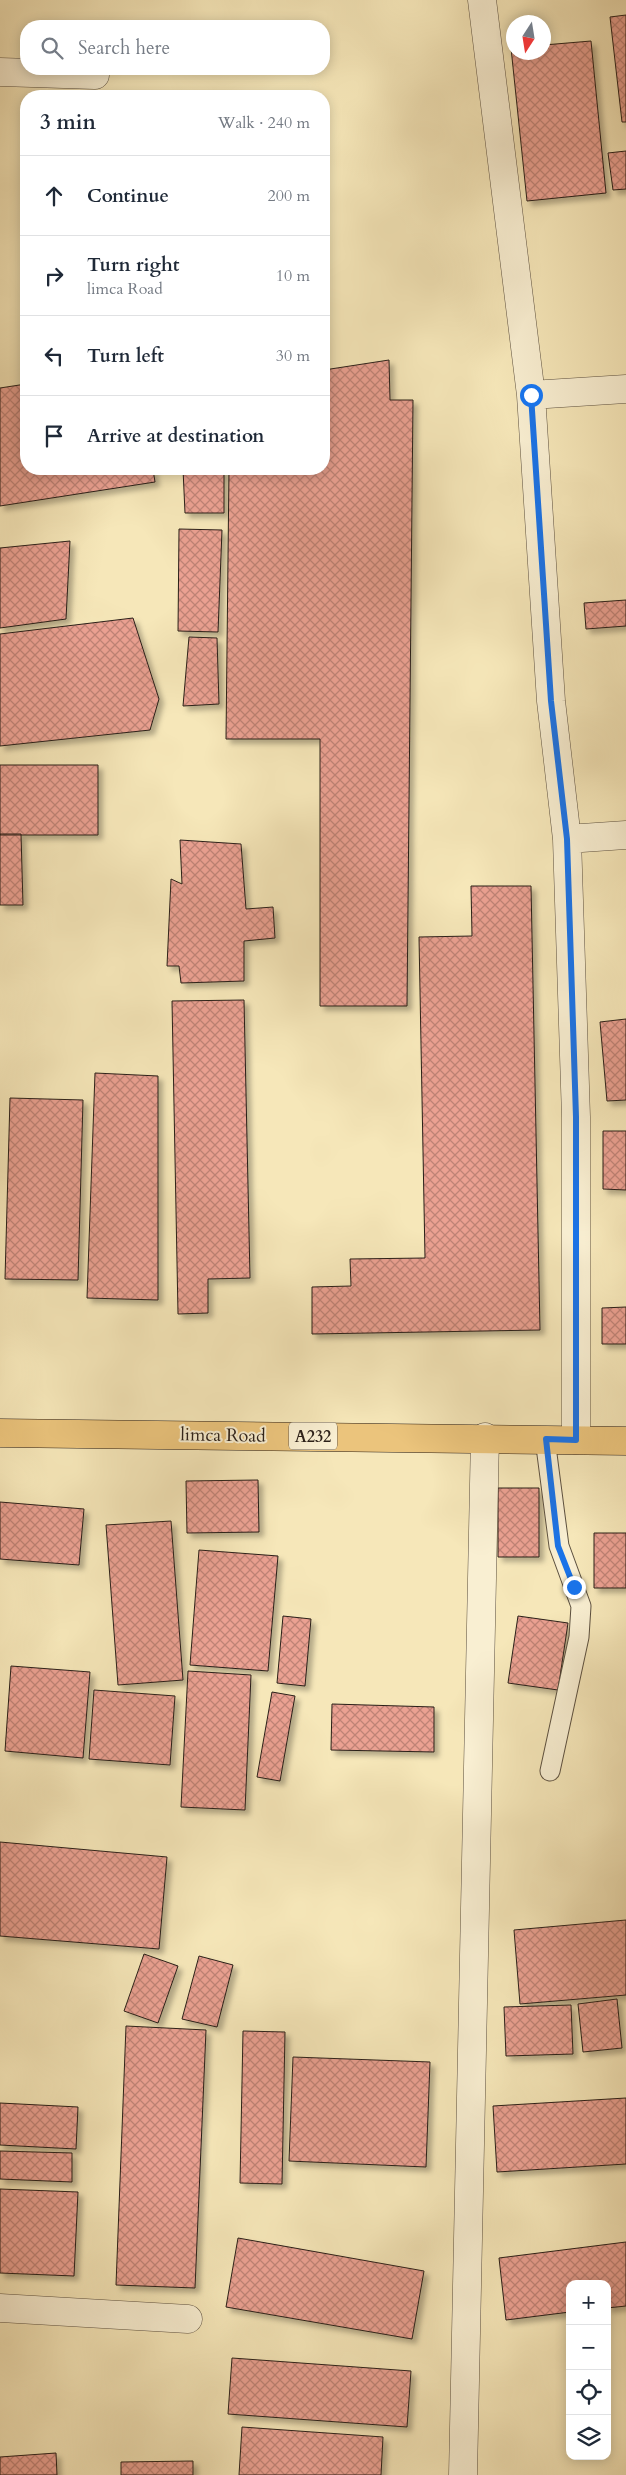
<!DOCTYPE html>
<html lang="en">
<head>
<meta charset="utf-8">
<style>
  body { margin:0; font-family:Cardo,serif; background:#f2f2f3; color:#1f2937 }
  .controls { position:absolute; right:15px; bottom:15px; display:grid; overflow:hidden; border-radius:10px; box-shadow:0 2px 12px #0003 }
  .controls button { width:45px; height:45px; display:grid; place-items:center; padding:0; border:0; border-bottom:1px solid #e0e1e3; background:#fff; color:#1f2937; font:25px sans-serif }
  .compass { position:absolute; left:506px; top:15px; width:45px; height:45px; border-radius:50%; background:#fff; box-shadow:0 2px 12px #0003; rotate:192deg }
  .stop { position:absolute; width:15px; height:15px; margin:-11px; border:4px solid #1a73e8; border-radius:50%; background:#fff }
  .stop.end { background:#1a73e8; border-color:#fff; box-shadow:0 1px 5px #0008 }
  .list { margin:0; padding:0; list-style:none }
  h2 { display:flex; justify-content:space-between; align-items:center; height:65px; margin:0; padding:0 20px; font-size:21px }
  h2 small { font-size:16px; font-weight:400; color:#747a83 }
  .list li { display:grid; grid-template-columns:32px 1fr auto; gap:15px; align-items:center; box-sizing:border-box; height:80px; padding:0 20px; border-top:1px solid #e0e1e3 }
  .list b { display:block; font-size:19px; white-space:nowrap }
  .list p { margin:0; font-size:16px; white-space:nowrap; color:#747a83 }
  .list em { font-size:16px; font-style:normal; color:#747a83 }
  .icon { flex:none; width:28px; height:28px; fill:none; stroke:currentColor; stroke-width:2; stroke-linecap:round; stroke-linejoin:round }
  .map { position:relative; flex:none; width:626px; height:2475px; overflow:hidden }
  .search { position:absolute; background:#fff; box-shadow:0 2px 12px #0003; left:20px; top:20px; width:310px; height:55px; display:flex; align-items:center; gap:12px; box-sizing:border-box; padding:0 18px; border-radius:20px; color:#747a83; font-size:19px }
  .panel { position:absolute; background:#fff; box-shadow:0 2px 12px #0003; left:20px; top:90px; width:310px; height:385px; border-radius:20px }
  .map>svg:first-child { display:block }
  .building { fill:url(#building-cross-hatch); stroke:#2a1f18; filter:url(#shadow) }
  .lines { fill:none; stroke-linecap:round; stroke-linejoin:round }
  .service-casing { stroke:#5d5140; stroke-width:21 }
  .minor-casing { stroke:#5d5140; stroke-width:29 }
  .primary-casing { stroke:#2a1f18; stroke-width:29 }
  .service { stroke:#f9efd2; stroke-width:19 }
  .minor { stroke:#f9efd2; stroke-width:28 }
  .primary { stroke:#ebc47c; stroke-width:28 }
  .route { stroke:#1a73e8; stroke-width:6 }
  .labels { text-anchor:middle; stroke-width:4; stroke-linejoin:round; paint-order:stroke }
  .shield { fill:#f9efd2; stroke:#685d50; stroke-width:1 }
  .shield-label { font-size:16px; font-weight:bold; fill:#2a1f18 }
  .street-label { font-size:18px; fill:#2a1f18; stroke:#f9efd2 }
</style>
</head>
<body>
<div class="map">
<svg width="626" height="2475" viewBox="0 0 626 2475">
  <defs>
    <pattern id="building-cross-hatch" width="8" height="8" patternUnits="userSpaceOnUse" patternTransform="scale(1.25)"><rect width="8" height="8" fill="#eba192"/><path d="M0 0l8 8M0 8l8-8" fill="none" stroke="#bf8376"/></pattern>
    <filter id="shadow"><feDropShadow dx="4.5" dy="4.5" stdDeviation="2.5" flood-color="#0004"/></filter>
  </defs>
  <rect width="100%" height="100%" fill="#f6e7b9"/>
  <filter id="stains"><feTurbulence type="fractalNoise" baseFrequency=".004" numOctaves="4"/><feColorMatrix values="0 0 0 0 .2 0 0 0 0 .09 0 0 0 0 .02 0 0 0 .5 -.17"/></filter>
  <radialGradient id="worn" r=".72"><stop offset=".6" stop-color="#630" stop-opacity="0"/><stop offset="1" stop-color="#630" stop-opacity=".3"/></radialGradient>
  <!-- building -->
  <path class="building" d="M626 15V122H622L610 17Z
    M591 41 606 193 527 201 511 48H514V52H544V45Z
    M626 151V189L613 190 608 153Z
    M389 360 390 400H413L407 1006H320V739H226L229 469H324V370Z
    M26 384V469H153L155 482 0 506V388Z
    M183 469H224V513H185Z
    M179 529 222 530 218 632 178 631Z
    M70 541 66 619 0 628V548Z
    M626 600V626L586 629 584 603Z
    M133 618 159 699 150 730 0 746V634Z
    M189 637 217 638 219 704 183 706Z
    M0 765H98V835H0Z
    M0 834H21L23 905H0Z
    M180 840 241 844 246 909 273 907 275 938 244 941V981L181 983 179 966H167L171 879 182 884Z
    M471 886H531L540 1330 312 1334V1287L351 1286 350 1259 425 1258 419 937 472 936Z
    M244 1000 250 1278 208 1279V1313L178 1314 172 1001Z
    M626 1019V1100L607 1101 600 1022Z
    M95 1073 158 1076V1300L87 1298Z
    M10 1098 83 1100 78 1280 5 1279Z
    M603 1131H626V1190L603 1189Z
    M626 1307V1344H602V1308Z
    M258 1480 259 1532 187 1533 186 1481Z
    M498 1488H539V1557H498Z
    M0 1502 84 1509 79 1565 0 1559Z
    M171 1521 183 1680 118 1685 106 1525Z
    M594 1533H626V1588H594Z
    M199 1550 278 1556 268 1671 190 1665Z
    M283 1616 311 1619 305 1686 277 1683Z
    M518 1616 568 1623 558 1690 508 1683Z
    M11 1666 90 1672 83 1758 5 1751Z
    M188 1671 251 1675 245 1810 181 1807Z
    M94 1690 175 1696 170 1765 89 1759Z
    M272 1692 295 1696 280 1781 257 1777Z
    M332 1704 434 1707V1752L331 1750Z
    M0 1842 167 1857 159 1949 0 1936Z
    M626 1920V1995L520 2004 514 1930Z
    M144 1954 178 1966 158 2023 124 2011Z
    M199 1956 233 1965 217 2027 182 2019Z
    M617 1999 622 2048 583 2052 578 2004Z
    M571 2005 573 2054 506 2056 504 2007Z
    M126 2026 206 2030 195 2288 116 2285Z
    M243 2031 285 2032 282 2184 240 2183Z
    M293 2057 430 2062 426 2167 289 2161Z
    M626 2098V2164L497 2172 493 2106Z
    M0 2103 78 2107 76 2149 0 2145Z
    M0 2151 72 2153V2182L0 2179Z
    M0 2189 78 2192 74 2276 0 2273Z
    M238 2238 424 2271 412 2339 226 2307Z
    M626 2242V2306L607 2308V2284H570V2312L506 2320 499 2258Z
    M232 2358 411 2371 407 2427 228 2414Z
    M242 2427 383 2437 381 2475H239Z
    M56 2453 57 2475H0V2457Z
    M193 2461V2475H121V2462Z"/>
  <g class="lines">
    <!-- service casing -->
    <g class="service-casing">
      <path id="service" d="M545 1439 559 1546 581 1606 579 1637 550 1771"/>
    </g>
    <!-- minor casing -->
    <g class="minor-casing">
      <path id="minor" d="M482 0 531 395
        M0 72 95 75
        M567 839 626 835
        M576 1440V1117L567 839 551 701 531 395 626 389
        M0 2308 188 2319
        M463 2475 485 1437"/>
    </g>
    <!-- primary casing -->
    <g class="primary-casing">
      <path id="primary" d="M0 1433 626 1441"/>
    </g>
    <!-- service -->
    <use href="#service" class="service"/>
    <!-- minor -->
    <use href="#minor" class="minor"/>
    <!-- primary -->
    <use href="#primary" class="primary"/>
  </g>
  <g class="lines">
    <!-- route -->
    <path class="route" d="M531 395 551 701 567 839 576 1117V1440L546 1439 558 1546 574 1587"/>
  </g>
  <g class="labels">
    <!-- shield labels -->
    <rect class="shield" x="289" y="1422.5" width="48" height="27" rx="4"/>
    <g class="shield-label">
      <text x="313" y="1442">A232</text>
    </g>
    <!-- street labels -->
    <g class="street-label">
      <text transform="translate(223 1435) rotate(1)" y="6">limca Road</text>
    </g>
  </g>
  <rect width="100%" height="100%" filter="url(#stains)"/>
  <rect width="100%" height="100%" fill="url(#worn)"/>
</svg>
<div class="controls">
<button>+</button>
<button>−</button>
<button><svg class="icon" aria-label="locate" viewBox="0 0 24 24"><circle cx="12" cy="12" r="6"/><path d="M12 2v4M12 18v4M2 12h4M18 12h4"/></svg></button>
<button><svg class="icon" aria-label="layers" viewBox="0 0 24 24"><path d="M12 4l9 5-9 5-9-5zM3 14l9 5 9-5"/></svg></button>
</div>
<svg class="compass" viewBox="-18 -18 36 36"><path d="M0-13l5 13h-10z" fill="#e53935"/><path d="M0 13l5-13h-10z" fill="#747a83"/></svg>
<div class="stop" style="left:531px;top:395px"></div>
<div class="stop end" style="left:574px;top:1587px"></div>
<div class="search"><svg class="icon" aria-label="search" viewBox="0 0 24 24"><circle cx="10" cy="10" r="6"/><path d="M15 15l6 6"/></svg>Search here</div>
<section class="panel">
<h2>3 min<small>Walk · 240 m</small></h2>
<ul class="list">
<li><svg class="icon" aria-label="ahead" viewBox="0 0 24 24"><path d="M12 20V5M6 11l6-6 6 6"/></svg><div><b>Continue</b></div><em>200 m</em></li>
<li><svg class="icon" aria-label="right" viewBox="0 0 24 24"><path d="M7 20v-9h11M14 6l5 5-5 5"/></svg><div><b>Turn right</b><p>limca Road</p></div><em>10 m</em></li>
<li><svg class="icon" aria-label="left" viewBox="0 0 24 24"><path d="M17 20v-9H6M10 6l-5 5 5 5"/></svg><div><b>Turn left</b></div><em>30 m</em></li>
<li><svg class="icon" aria-label="arrive" viewBox="0 0 24 24"><path d="M6 21V4h12l-3 4 3 4H6"/></svg><div><b>Arrive at destination</b></div></li>
</ul>
</section>
</div>
</body>
</html>
